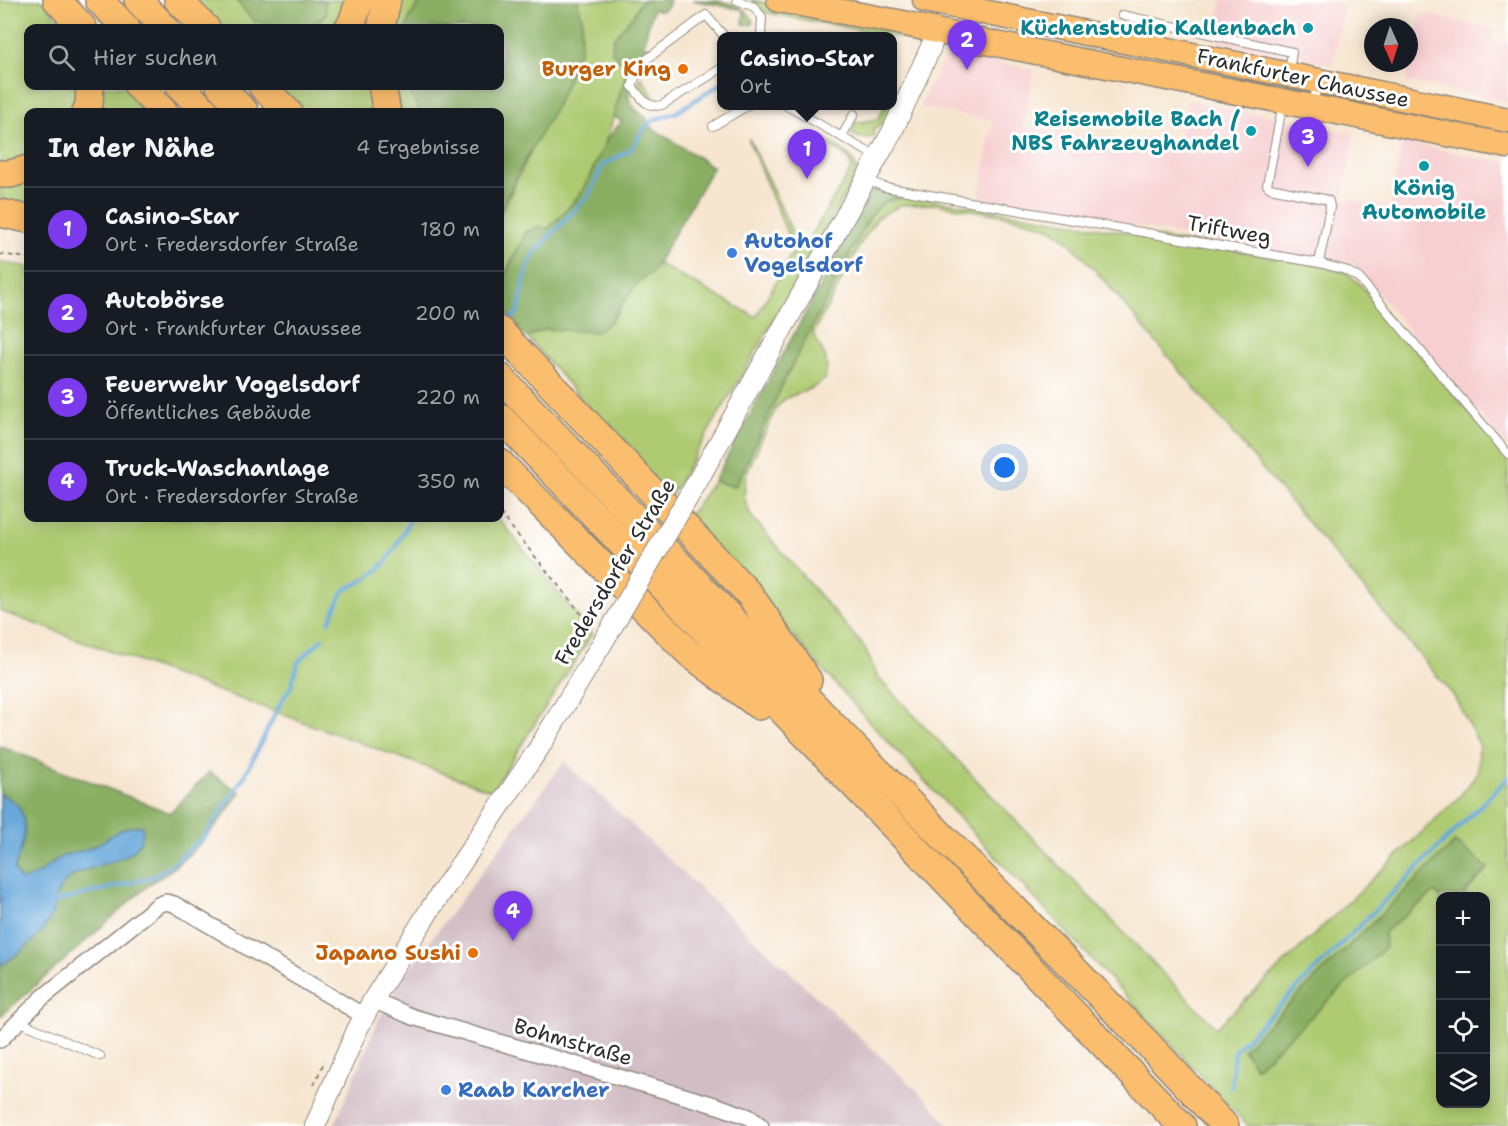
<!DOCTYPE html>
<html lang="de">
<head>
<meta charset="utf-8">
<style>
  body { margin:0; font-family:"Shantell Sans",sans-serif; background:#242831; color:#f1f3f6 }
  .controls { position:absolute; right:18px; bottom:18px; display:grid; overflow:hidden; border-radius:12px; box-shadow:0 3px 15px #0003 }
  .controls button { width:54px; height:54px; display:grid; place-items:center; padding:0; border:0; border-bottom:2px solid #363941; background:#171b24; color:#f1f3f6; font:30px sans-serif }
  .compass { position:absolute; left:1364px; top:18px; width:54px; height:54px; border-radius:50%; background:#171b24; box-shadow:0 3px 15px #0003; rotate:177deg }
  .you { position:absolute; left:1005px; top:468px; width:21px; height:21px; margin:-15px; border:4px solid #fff; border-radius:50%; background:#1a73e8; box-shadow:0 0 0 9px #1a73e833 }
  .badge { display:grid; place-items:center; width:39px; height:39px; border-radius:50%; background:#7c3aed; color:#fff; font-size:20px; font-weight:700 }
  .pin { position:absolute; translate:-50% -50px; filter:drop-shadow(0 2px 3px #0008) }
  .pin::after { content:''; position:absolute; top:32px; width:21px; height:18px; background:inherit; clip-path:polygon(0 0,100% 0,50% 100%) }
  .popup { position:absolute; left:717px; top:32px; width:180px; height:78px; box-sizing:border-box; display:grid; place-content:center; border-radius:12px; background:#171b24; filter:drop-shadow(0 2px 4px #0005); font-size:20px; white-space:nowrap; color:#9ea1a6 }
  .popup b { font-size:22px; color:#f1f3f6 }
  .popup::after { content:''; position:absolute; left:50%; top:100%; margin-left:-12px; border:12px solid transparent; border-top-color:#171b24 }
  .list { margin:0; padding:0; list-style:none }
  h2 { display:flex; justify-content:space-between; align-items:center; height:78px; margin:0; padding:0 24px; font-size:26px }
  h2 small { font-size:20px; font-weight:400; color:#9ea1a6 }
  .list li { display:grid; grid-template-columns:39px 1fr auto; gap:18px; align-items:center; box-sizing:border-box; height:84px; padding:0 24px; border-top:2px solid #363941 }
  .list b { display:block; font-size:22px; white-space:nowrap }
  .list p { margin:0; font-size:20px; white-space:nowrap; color:#9ea1a6 }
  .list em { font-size:20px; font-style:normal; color:#9ea1a6 }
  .icon { flex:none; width:33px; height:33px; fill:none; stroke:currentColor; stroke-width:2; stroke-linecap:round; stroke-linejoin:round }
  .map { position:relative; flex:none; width:1508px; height:1126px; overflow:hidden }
  .search { position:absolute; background:#171b24; box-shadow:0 3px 15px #0003; left:24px; top:24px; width:480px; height:66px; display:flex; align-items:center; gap:15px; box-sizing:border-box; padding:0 21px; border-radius:12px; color:#9ea1a6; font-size:22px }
  .panel { position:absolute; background:#171b24; box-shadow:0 3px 15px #0003; left:24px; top:108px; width:480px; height:414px; border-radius:12px }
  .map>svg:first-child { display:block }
  .built { fill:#f7cfd0 }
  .industrial { fill:#d2bdc5 }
  .green { fill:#aecb72; stroke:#6c7b4e; stroke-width:1.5; fill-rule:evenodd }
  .forest { fill:#8aaf64; stroke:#5a6d48; stroke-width:1.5 }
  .water { fill:#67a8da; stroke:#496a82; stroke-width:1.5 }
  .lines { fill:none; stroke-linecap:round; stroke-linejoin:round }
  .stream { stroke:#67a8da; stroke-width:4 }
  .service-casing { stroke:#90887d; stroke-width:10 }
  .minor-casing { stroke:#90887d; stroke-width:18 }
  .tertiary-casing { stroke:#90887d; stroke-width:22 }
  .primary-casing { stroke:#90887d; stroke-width:27 }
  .motorway-casing { stroke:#90887d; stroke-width:30 }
  .path { stroke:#90887d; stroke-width:2; stroke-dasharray:4.5 4.5; stroke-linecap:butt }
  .service { stroke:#fff; stroke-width:8 }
  .minor { stroke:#fff; stroke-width:15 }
  .tertiary { stroke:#fff; stroke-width:20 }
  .primary { stroke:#fbbe6e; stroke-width:24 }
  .motorway { stroke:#fbbe6e; stroke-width:27 }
  .tertiary-bridge-casing { stroke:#90887d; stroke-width:22; stroke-linecap:butt }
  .tertiary-bridge { stroke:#fff; stroke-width:20 }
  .culture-dot { fill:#0f9aa8; stroke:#fff; stroke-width:2 }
  .food-dot { fill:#e8710a; stroke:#fff; stroke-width:2 }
  .shop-dot { fill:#3f7fe0; stroke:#fff; stroke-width:2 }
  .labels { text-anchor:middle; stroke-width:6; stroke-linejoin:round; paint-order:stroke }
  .culture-label { font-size:21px; font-weight:bold; fill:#0d838f; stroke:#fff; text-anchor:end }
  .food-label { font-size:21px; font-weight:bold; fill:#c56008; stroke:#fff; text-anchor:end }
  .street-label { font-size:21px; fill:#2b2b2b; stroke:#fff }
  .shop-label { font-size:21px; font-weight:bold; fill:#366cbe; stroke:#fff; text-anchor:start }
</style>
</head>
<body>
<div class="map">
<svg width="1508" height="1126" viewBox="0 0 1508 1126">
  <rect width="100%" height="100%" fill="#fff"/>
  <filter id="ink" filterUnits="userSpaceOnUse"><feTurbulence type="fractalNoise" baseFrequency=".0167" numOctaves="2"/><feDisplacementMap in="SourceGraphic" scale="12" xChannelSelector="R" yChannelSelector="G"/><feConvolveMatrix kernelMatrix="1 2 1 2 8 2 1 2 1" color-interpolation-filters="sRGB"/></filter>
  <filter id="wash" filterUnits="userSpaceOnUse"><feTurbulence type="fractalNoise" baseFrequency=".008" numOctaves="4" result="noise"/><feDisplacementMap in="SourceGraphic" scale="24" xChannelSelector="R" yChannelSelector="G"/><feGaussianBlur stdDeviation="1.35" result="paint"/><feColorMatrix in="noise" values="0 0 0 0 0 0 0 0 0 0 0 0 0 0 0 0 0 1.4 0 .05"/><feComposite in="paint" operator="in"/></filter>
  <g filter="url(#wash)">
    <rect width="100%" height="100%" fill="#f6e5cf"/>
    <!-- built -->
    <path class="built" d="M1222 0H1316L1344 5 1332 65 1213 40Z
      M1421 13 1495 29 1493 40 1508 43V102L1406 81Z
      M948 53 1034 70 1024 126 1177 153 1187 100 1355 133 1343 199 1390 207 1402 142 1508 163V206L1505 208 1508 215V448L1350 260 1346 263 1256 248 979 197 993 120 919 107Z"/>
    <!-- industrial -->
    <path class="industrial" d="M564 762 925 1098 950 1126H334L379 1018 404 976Z"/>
    <!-- green -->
    <path class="green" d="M0 0H43L66 28H28V86H84L78 112H28V162L0 167Z
      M192 0H353L341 28H219Z
      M394 0H421L410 17 406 28H388Z
      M577 0H651L604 147 581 193 556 222 514 255 500 287V215L580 50 582 18Z
      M752 0 907 33 911 36 913 40 763 12Z
      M641 77 657 101 654 103 649 101 638 85Z
      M99 86H133L159 112H94Z
      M270 86H374L379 112H296Z
      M388 86H410L411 94 420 112H395Z
      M885 106H892C888 119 884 124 872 130L875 137 861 138 852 135 854 123 878 119Z
      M819 136C834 145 855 153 857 172L797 281 669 499 527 337 546 329H559L611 321 637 283 653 271 657 263 756 317 792 253 793 255 795 252 749 141V138L797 242 805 246 852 168 847 157 817 139Z
      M28 177V211L0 204V181Z
      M903 197H917C1053 219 1189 244 1326 266L1345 272 1357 281 1508 458V1126H1248L863 715 688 517 714 481 735 487 787 375 865 225 881 203ZM936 204C965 210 1037 217 1059 234 1075 245 1088 264 1102 278L1454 696 1479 744 1478 773 1460 796 1216 1028 878 678 865 648 751 516 744 498 746 474 776 408 786 398 812 388 825 379C830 359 823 352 813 334L862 241 878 217 901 205ZM1455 842 1488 868 1462 896H1486V1104H1440V897L1435 892 1384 932 1255 1067 1244 1049Z
      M0 262 28 267V518H498L592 634 492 791 0 611Z"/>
    <!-- forest -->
    <path class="forest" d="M236 0H325L326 14 311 28H279L267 23 254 22Z
      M421 0H577L582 18 580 50 556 107 518 173 500 215V112H420L411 94 410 86H500V28H406L410 17Z
      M644 0H670L668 6 663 11 653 9 643 45 653 48 641 58 633 70 629 88V98L632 105 638 112 645 116 651 127 713 167 653 271 637 283 611 321 597 332 546 329 527 337 515 329 518 326 500 306V287L507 271 526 232 539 226 548 229C559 218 571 206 580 194 596 172 600 140 622 122L613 116 628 69 612 52 613 39 634 14 639 4Z
      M692 0C713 0 744 0 753 21L752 25 743 24 744 10Z
      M873 189 917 197C886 196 882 201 865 225L787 375 735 487 714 481Z
      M0 746 170 813 209 772 240 792C216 829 188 861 151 883L0 1017Z
      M1455 842 1488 868 1462 896 1440 897 1435 892 1384 932 1385 948 1256 1068 1243 1049Z"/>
    <!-- water -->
    <path class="water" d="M0 793C5 796 12 800 16 804 33 822 21 851 14 869L20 880C40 877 44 867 61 857 70 852 82 852 92 847 110 839 122 823 143 826 145 867 88 860 66 881 54 892 57 901 52 914 43 936 19 954 0 966Z"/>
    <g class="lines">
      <!-- stream -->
      <path class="stream" d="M511 319 518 312 527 269 535 252 588 196 603 165 630 150 646 126 654 120 677 112 722 83
        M329 622 344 590C385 573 392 555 411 518
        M54 902 150 878 168 868 204 837 244 777 282 700 291 687 298 662 322 639
        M1231 1088C1234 1073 1231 1065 1235 1050L1508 778"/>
    </g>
  </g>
  <g filter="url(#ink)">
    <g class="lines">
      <!-- service casing -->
      <g class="service-casing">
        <path id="service" d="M737 0 754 7 762 17 761 36
          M1122 15 1292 52 1289 71
          M722 68 662 105C646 109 641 97 632 86L638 70 647 59 706 15 724 36
          M1283 103 1267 185 1270 188 1324 199 1329 201 1330 207 1319 263
          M787 106 877 157
          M713 126 747 106
          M842 136 854 114
          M1306 142 1317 85
          M867 180 884 187 1319 263 1345 270 1359 278 1508 454
          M18 1021 100 1056"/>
      </g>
      <!-- minor casing -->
      <g class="minor-casing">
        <path id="minor" d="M373 1000 413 1017 718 1106 749 1117 761 1126
          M0 1040 42 998 158 905 166 902 174 904 364 1016"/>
      </g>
      <!-- tertiary casing -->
      <g class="tertiary-casing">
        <path id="tertiary" d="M697 482 892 132 931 47 936 30
          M315 1126 357 1030 373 1000 429 911 539 748 609 632"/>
      </g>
      <!-- primary casing -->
      <g class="primary-casing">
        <path id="primary" d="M779 0 898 22 971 39 1508 146
          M925 0 1508 120"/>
      </g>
      <!-- motorway casing -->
      <g class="motorway-casing">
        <path id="motorway" d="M57 0 83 28
          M99 0 126 28
          M138 0 165 28
          M178 0 206 28
          M348 28 351 25 360 0
          M381 28 387 0
          M138 86 164 112
          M180 86 206 112
          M220 86 245 112
          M262 86 288 112
          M382 86 387 112
          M86 112 89 104 90 86
          M0 174H10L28 169
          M0 213 28 219
          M500 331 750 595 808 680
          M500 377 850 743 1147 1043 1225 1126
          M500 417 1182 1126
          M500 463 689 653 759 706"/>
      </g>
      <!-- path -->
      <path class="path" d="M0 254 28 258
        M500 513 592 627
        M314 1085 325 1060"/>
      <!-- service -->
      <use href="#service" class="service"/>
      <!-- minor -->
      <use href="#minor" class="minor"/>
      <!-- tertiary -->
      <use href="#tertiary" class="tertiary"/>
      <!-- primary -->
      <use href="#primary" class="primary"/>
      <!-- motorway -->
      <use href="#motorway" class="motorway"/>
      <!-- tertiary-bridge casing -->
      <g class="tertiary-bridge-casing">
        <path id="tertiary-bridge" d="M609 632 697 482"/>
      </g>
      <!-- tertiary-bridge -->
      <use href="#tertiary-bridge" class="tertiary-bridge"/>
    </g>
  </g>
  <!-- markers -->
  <g class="culture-dot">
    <circle cx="1308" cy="28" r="6"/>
    <circle cx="1251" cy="131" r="6"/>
    <circle cx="1424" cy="166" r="6"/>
  </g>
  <g class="food-dot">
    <circle cx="683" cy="69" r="6"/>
    <circle cx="473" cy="953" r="6"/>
  </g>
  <g class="shop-dot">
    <circle cx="732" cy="253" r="6"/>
    <circle cx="446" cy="1090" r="6"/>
  </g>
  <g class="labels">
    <!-- culture labels -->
    <g class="culture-label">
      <text x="1296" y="35">Küchenstudio Kallenbach</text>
      <text x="1239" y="126">Reisemobile Bach /<tspan x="1239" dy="24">NBS Fahrzeughandel</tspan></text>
      <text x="1424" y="195" text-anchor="middle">König<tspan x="1424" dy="24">Automobile</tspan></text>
    </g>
    <!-- food labels -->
    <g class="food-label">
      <text x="671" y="76">Burger King</text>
      <text x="461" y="960">Japano Sushi</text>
    </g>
    <!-- street labels -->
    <g class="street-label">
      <text transform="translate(1303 78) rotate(12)" y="7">Frankfurter Chaussee</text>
      <text transform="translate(1229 230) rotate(10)" y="7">Triftweg</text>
      <text transform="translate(615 572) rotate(-59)" y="7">Fredersdorfer Straße</text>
      <text transform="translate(573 1042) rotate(16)" y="7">Bohmstraße</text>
    </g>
    <!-- shop labels -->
    <g class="shop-label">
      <text x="744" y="248">Autohof<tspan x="744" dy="24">Vogelsdorf</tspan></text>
      <text x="458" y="1097">Raab Karcher</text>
    </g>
  </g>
</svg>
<div class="controls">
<button>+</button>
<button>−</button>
<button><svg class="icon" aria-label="locate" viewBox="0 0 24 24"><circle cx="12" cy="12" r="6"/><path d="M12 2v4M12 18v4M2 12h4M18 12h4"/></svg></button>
<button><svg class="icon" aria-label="layers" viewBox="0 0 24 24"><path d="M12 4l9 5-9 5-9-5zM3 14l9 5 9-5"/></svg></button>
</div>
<svg class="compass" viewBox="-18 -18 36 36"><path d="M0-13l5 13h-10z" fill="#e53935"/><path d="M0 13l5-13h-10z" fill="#9ea1a6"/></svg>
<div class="you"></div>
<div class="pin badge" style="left:807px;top:179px">1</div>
<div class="popup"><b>Casino-Star</b>Ort</div>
<div class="pin badge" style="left:967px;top:70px">2</div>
<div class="pin badge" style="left:1308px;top:167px">3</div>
<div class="pin badge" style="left:513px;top:941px">4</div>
<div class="search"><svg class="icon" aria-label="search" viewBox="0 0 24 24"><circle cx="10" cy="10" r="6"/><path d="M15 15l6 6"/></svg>Hier suchen</div>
<section class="panel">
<h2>In der Nähe<small>4 Ergebnisse</small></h2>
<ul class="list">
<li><span class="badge">1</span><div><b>Casino-Star</b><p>Ort · Fredersdorfer Straße</p></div><em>180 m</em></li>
<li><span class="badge">2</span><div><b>Autobörse</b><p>Ort · Frankfurter Chaussee</p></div><em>200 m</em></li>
<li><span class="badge">3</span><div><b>Feuerwehr Vogelsdorf</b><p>Öffentliches Gebäude</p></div><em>220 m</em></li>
<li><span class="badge">4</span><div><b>Truck-Waschanlage</b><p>Ort · Fredersdorfer Straße</p></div><em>350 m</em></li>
</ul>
</section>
</div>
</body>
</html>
